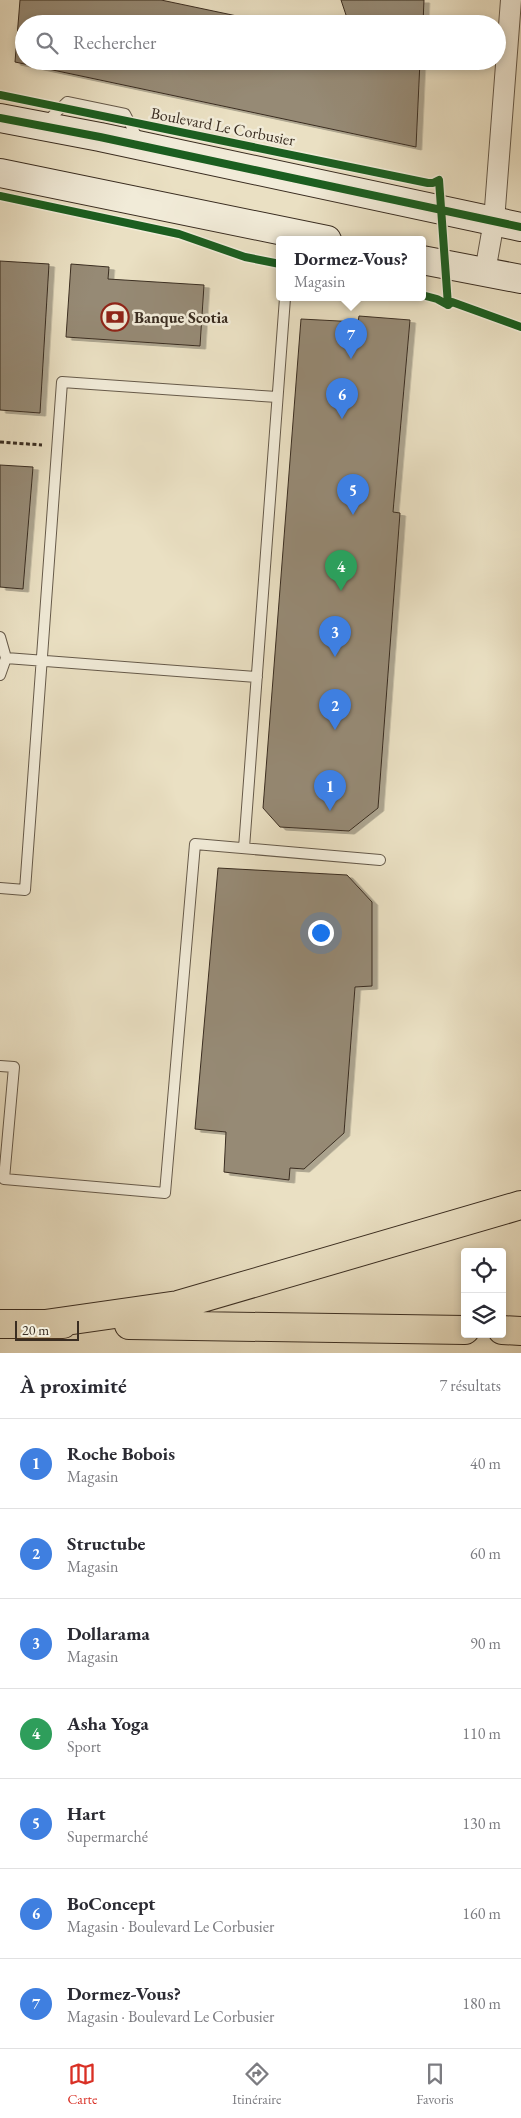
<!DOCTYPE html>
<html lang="fr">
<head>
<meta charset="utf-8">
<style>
  body { margin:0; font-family:"EB Garamond",serif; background:#f2f2f3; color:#2b2b33 }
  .controls { position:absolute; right:15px; bottom:15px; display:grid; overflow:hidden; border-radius:5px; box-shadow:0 2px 8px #0003 }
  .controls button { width:45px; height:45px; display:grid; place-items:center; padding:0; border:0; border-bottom:1px solid #e1e1e2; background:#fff; color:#2b2b33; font:25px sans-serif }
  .scale { position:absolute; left:15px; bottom:12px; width:64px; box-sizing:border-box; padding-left:5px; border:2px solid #3a2d21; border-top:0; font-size:14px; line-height:18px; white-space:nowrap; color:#3a2d21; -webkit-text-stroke:4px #f1ebd8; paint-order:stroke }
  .you { position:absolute; left:320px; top:932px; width:18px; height:18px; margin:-12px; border:4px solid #fff; border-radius:50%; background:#1a73e8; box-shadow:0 0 0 8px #1a73e833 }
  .badge { display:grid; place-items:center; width:32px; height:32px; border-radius:50%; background:#d93025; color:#fff; font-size:16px; font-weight:700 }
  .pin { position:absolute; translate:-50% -41px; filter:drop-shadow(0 1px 2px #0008) }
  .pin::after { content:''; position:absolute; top:26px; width:18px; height:15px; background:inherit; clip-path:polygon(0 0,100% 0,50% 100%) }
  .popup { position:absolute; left:276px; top:236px; width:150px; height:65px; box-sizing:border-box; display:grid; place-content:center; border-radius:5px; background:#fff; filter:drop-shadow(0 1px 4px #0005); font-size:16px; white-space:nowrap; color:#7c7c81 }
  .popup b { font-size:19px; color:#2b2b33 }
  .popup::after { content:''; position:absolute; left:50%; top:100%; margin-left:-10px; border:10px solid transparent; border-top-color:#fff }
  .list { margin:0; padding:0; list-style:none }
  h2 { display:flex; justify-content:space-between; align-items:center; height:65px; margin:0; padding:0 20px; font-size:21px }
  h2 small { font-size:16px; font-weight:400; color:#7c7c81 }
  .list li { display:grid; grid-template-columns:32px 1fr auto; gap:15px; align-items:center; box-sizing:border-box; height:90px; padding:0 20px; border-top:1px solid #e1e1e2 }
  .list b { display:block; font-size:19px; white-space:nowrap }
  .list p { margin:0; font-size:16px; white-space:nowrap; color:#7c7c81 }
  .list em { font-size:16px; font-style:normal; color:#7c7c81 }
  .icon { flex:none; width:28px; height:28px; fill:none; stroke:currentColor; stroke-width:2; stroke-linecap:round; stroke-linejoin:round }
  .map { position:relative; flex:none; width:521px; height:1353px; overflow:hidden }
  .search { position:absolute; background:#fff; box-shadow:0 2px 8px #0003; left:15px; right:15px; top:15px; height:55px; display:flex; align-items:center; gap:12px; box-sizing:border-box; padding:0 18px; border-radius:28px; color:#7c7c81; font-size:19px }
  .sheet { height:695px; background:#fff }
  nav { display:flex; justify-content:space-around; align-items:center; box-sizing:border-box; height:70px; border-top:1px solid #e1e1e2; background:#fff; font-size:14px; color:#7c7c81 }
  nav a { display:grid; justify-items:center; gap:2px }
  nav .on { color:#d93025 }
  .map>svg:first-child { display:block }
  .building { fill:#968a75; stroke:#3a2d21; filter:url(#shadow) }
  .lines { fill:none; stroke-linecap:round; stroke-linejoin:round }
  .lane-casing { stroke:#665a4a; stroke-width:12 }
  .street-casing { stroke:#665a4a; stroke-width:22 }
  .secondary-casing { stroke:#3a2d21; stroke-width:30 }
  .highway-casing { stroke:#3a2d21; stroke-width:30 }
  .path { stroke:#3a2d21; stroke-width:3; stroke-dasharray:4 2.5; stroke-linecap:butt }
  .lane { stroke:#f1ebd8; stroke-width:10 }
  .street { stroke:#f1ebd8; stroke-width:20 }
  .secondary { stroke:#f1ebd8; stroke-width:28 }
  .highway { stroke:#eae0c3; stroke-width:28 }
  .cycleway-casing { stroke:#f1ebd8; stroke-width:11 }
  .cycleway { stroke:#1b5e20; stroke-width:8 }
  .labels { text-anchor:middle; stroke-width:5; stroke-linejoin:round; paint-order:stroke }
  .street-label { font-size:16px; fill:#3a2d21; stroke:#f1ebd8 }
  .poi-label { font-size:16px; font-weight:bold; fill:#3a2d21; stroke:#f1ebd8; text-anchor:start }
</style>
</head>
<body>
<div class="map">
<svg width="521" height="1353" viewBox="0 0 521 1353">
  <defs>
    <filter id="shadow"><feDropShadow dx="5.5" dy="3" stdDeviation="0" flood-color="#0004"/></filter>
  </defs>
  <rect width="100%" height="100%" fill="#eae0c3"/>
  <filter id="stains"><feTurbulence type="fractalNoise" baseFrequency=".004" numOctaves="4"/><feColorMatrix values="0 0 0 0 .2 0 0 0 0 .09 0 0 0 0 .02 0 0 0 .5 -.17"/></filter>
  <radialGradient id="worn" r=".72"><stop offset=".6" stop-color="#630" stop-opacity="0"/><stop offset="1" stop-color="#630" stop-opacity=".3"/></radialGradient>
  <!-- building -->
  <path class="building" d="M20 0H161L275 24H24V61H420L416 147 15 62Z
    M341 0H424L423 24H349Z
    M0 261 49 264 40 413 0 410Z
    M71 264 109 267 108 279 204 285 200 346 66 337Z
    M359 316 410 320 393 512 400 513 378 808 349 831 280 827 263 808 301 319 358 322Z
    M0 465 33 467 23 589 0 587Z
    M218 868 347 875 372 902V986L355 987 344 1133 304 1169 290 1168 289 1180 224 1172 226 1132 195 1129Z"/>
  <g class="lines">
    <!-- lane casing -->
    <g class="lane-casing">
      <path id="lane" d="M44 124 67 102 125 114 139 141
        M0 637 6 658 0 675
        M6 658 257 677
        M244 848 285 298
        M0 888 25 890 62 382 277 397
        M0 1066 14 1067 4 1179 165 1193 195 844 380 860"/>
    </g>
    <!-- street casing -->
    <g class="street-casing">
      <path id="street" d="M485 272 494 221 511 0"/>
    </g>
    <!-- secondary casing -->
    <g class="secondary-casing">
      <path id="secondary" d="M0 118 100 137 521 227
        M0 173 327 240
        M422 260 521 279"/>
    </g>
    <!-- highway casing -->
    <g class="highway-casing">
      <path id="highway" d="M0 1324H63
        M45 1324 178 1305 521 1205
        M129 1325 465 1330
        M502 1330 521 1331"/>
    </g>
    <!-- path -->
    <path class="path" d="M0 442 42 445"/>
    <!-- lane -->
    <use href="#lane" class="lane"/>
    <!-- street -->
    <use href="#street" class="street"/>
    <!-- secondary -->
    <use href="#secondary" class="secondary"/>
    <!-- highway -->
    <use href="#highway" class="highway"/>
    <!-- cycleway casing -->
    <g class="cycleway-casing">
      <path id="cycleway" d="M0 95 428 183H433L439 180 448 305
        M0 118 100 137 521 227
        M0 196 179 234 245 257 280 264
        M422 295 437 299 448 305 452 302 521 327"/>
    </g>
    <!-- cycleway -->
    <use href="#cycleway" class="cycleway"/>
  </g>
  <!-- icons -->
  <defs>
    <g id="bank-ring" transform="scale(1.4375)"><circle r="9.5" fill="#f1ebd8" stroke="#8f2418" stroke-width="1.5"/><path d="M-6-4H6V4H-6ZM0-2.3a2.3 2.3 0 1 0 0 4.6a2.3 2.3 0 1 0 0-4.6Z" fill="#8f2418"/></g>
  </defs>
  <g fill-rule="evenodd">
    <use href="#bank-ring" x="115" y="317"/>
  </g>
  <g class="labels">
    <!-- street labels -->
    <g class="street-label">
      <text transform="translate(223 126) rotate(11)" y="6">Boulevard Le Corbusier</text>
    </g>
    <!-- poi labels -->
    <g class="poi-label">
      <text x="134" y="323">Banque Scotia</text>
    </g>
  </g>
  <rect width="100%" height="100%" filter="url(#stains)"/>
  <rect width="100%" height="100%" fill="url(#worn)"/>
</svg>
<div class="controls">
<button><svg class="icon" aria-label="locate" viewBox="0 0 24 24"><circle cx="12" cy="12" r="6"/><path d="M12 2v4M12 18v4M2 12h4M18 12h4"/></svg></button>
<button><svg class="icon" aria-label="layers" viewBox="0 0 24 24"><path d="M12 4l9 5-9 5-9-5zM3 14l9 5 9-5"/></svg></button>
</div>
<div class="scale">20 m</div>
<div class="you"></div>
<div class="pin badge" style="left:330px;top:811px;background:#3f7fe0">1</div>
<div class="pin badge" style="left:335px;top:730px;background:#3f7fe0">2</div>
<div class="pin badge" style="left:335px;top:657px;background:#3f7fe0">3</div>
<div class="pin badge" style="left:341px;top:591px;background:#2e9e5b">4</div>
<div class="pin badge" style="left:353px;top:515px;background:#3f7fe0">5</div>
<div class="pin badge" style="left:342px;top:419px;background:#3f7fe0">6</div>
<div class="pin badge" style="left:351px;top:359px;background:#3f7fe0">7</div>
<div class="popup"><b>Dormez-Vous?</b>Magasin</div>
<div class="search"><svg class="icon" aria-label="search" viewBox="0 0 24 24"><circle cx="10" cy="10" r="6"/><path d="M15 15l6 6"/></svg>Rechercher</div>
</div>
<section class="sheet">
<h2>À proximité<small>7 résultats</small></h2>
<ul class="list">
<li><span class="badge" style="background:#3f7fe0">1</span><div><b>Roche Bobois</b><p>Magasin</p></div><em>40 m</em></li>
<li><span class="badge" style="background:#3f7fe0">2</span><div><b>Structube</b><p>Magasin</p></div><em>60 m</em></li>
<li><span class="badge" style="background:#3f7fe0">3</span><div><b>Dollarama</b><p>Magasin</p></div><em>90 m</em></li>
<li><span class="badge" style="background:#2e9e5b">4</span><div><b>Asha Yoga</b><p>Sport</p></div><em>110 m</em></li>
<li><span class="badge" style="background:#3f7fe0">5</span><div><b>Hart</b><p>Supermarché</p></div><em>130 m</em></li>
<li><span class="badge" style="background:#3f7fe0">6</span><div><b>BoConcept</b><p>Magasin · Boulevard Le Corbusier</p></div><em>160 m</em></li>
<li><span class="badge" style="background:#3f7fe0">7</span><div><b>Dormez-Vous?</b><p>Magasin · Boulevard Le Corbusier</p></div><em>180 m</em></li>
</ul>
</section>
<nav>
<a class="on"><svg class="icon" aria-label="map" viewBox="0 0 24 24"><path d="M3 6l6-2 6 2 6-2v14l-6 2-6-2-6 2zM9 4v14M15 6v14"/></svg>Carte</a>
<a><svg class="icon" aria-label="directions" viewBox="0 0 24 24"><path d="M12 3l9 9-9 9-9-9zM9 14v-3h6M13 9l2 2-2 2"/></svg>Itinéraire</a>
<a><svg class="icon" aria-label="saved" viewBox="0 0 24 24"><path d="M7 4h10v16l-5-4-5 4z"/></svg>Favoris</a>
</nav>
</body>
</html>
